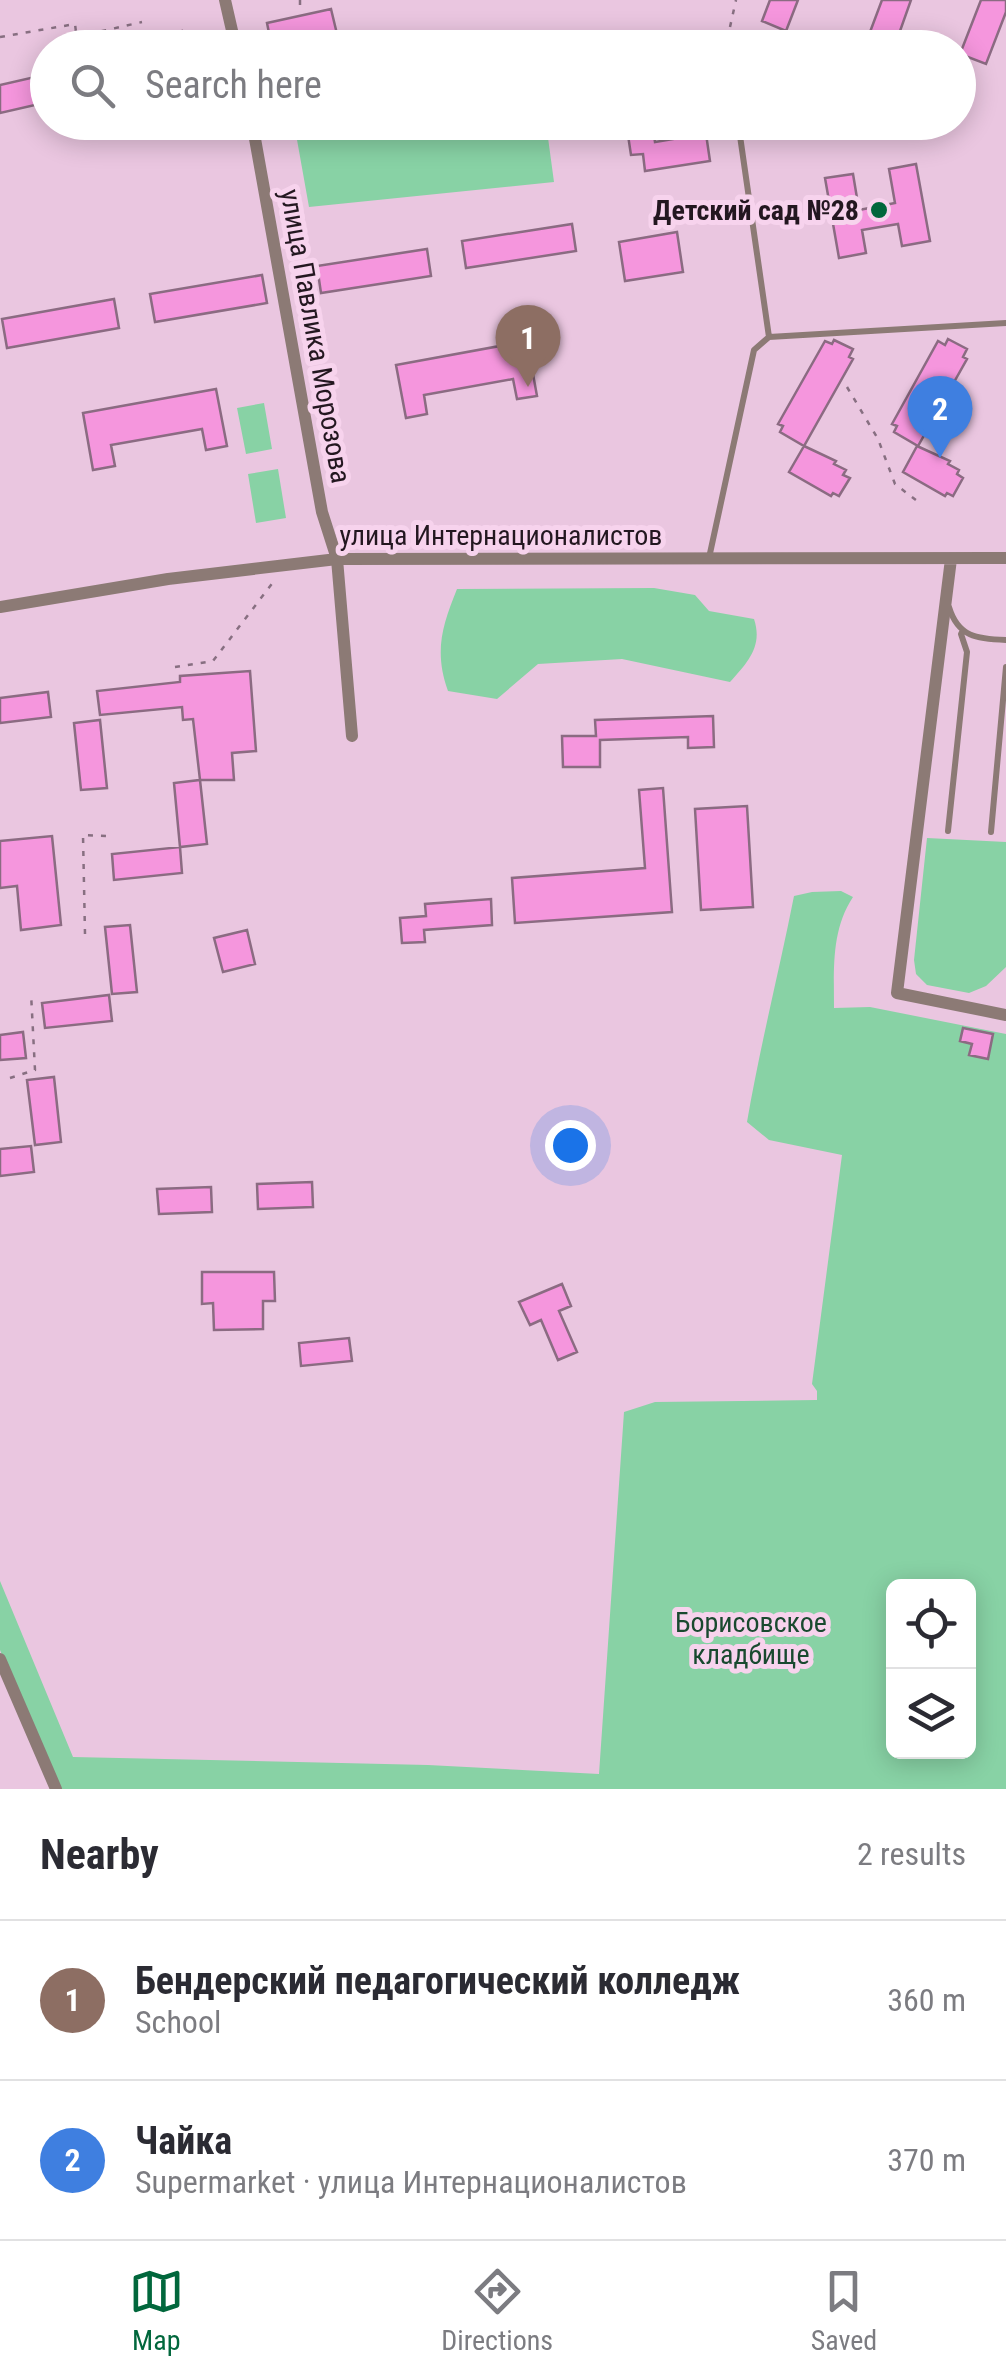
<!DOCTYPE html>
<html lang="en">
<head>
<meta charset="utf-8">
<style>
  body { margin:0; font-family:"Roboto Condensed",sans-serif; background:#f2f2f3; color:#2b2b33 }
  .controls { position:absolute; right:30px; bottom:30px; display:grid; overflow:hidden; border-radius:15px; box-shadow:0 5px 25px #0003 }
  .controls button { width:90px; height:90px; display:grid; place-items:center; padding:0; border:0; border-bottom:2px solid #e1e1e2; background:#fff; color:#2b2b33; font:50px sans-serif }
  .you { position:absolute; left:570px; top:1145px; width:35px; height:35px; margin:-25px; border:8px solid #fff; border-radius:50%; background:#1a73e8; box-shadow:0 0 0 15px #1a73e833 }
  .badge { display:grid; place-items:center; width:65px; height:65px; border-radius:50%; background:#01673c; color:#fff; font-size:32px; font-weight:700 }
  .pin { position:absolute; translate:-50% -82px; filter:drop-shadow(0 2px 5px #0008) }
  .pin::after { content:''; position:absolute; top:52px; width:35px; height:30px; background:inherit; clip-path:polygon(0 0,100% 0,50% 100%) }
  .list { margin:0; padding:0; list-style:none }
  h2 { display:flex; justify-content:space-between; align-items:center; height:130px; margin:0; padding:0 40px; font-size:42px }
  h2 small { font-size:32px; font-weight:400; color:#7c7c81 }
  .list li { display:grid; grid-template-columns:65px 1fr auto; gap:30px; align-items:center; box-sizing:border-box; height:160px; padding:0 40px; border-top:2px solid #e1e1e2 }
  .list b { display:block; font-size:38px; white-space:nowrap }
  .list p { margin:0; font-size:32px; white-space:nowrap; color:#7c7c81 }
  .list em { font-size:32px; font-style:normal; color:#7c7c81 }
  .icon { flex:none; width:55px; height:55px; fill:none; stroke:currentColor; stroke-width:2; stroke-linecap:round; stroke-linejoin:round }
  .map { position:relative; flex:none; width:1006px; height:1789px; overflow:hidden }
  .search { position:absolute; background:#fff; box-shadow:0 5px 25px #0003; left:30px; right:30px; top:30px; height:110px; display:flex; align-items:center; gap:25px; box-sizing:border-box; padding:0 35px; border-radius:55px; color:#7c7c81; font-size:38px }
  .sheet { height:450px; background:#fff }
  nav { display:flex; justify-content:space-around; align-items:center; box-sizing:border-box; height:140px; border-top:2px solid #e1e1e2; background:#fff; font-size:28px; color:#7c7c81 }
  nav a { display:grid; justify-items:center; gap:5px }
  nav .on { color:#01673c }
  .map>svg:first-child { display:block }
  .green { fill:#88d2a5; fill-rule:evenodd }
  .building { fill:#f596dd; stroke:#8b6b82; stroke-width:2.5 }
  .lines { fill:none; stroke-linecap:round; stroke-linejoin:round }
  .path { stroke:#876f81; stroke-width:2.5; stroke-dasharray:5 8; stroke-linecap:butt }
  .lane { stroke:#8c7a75; stroke-width:6 }
  .street { stroke:#8c7a75; stroke-width:12 }
  .poi-dot { fill:#01673c; stroke:#f7d3ed; stroke-width:4 }
  .labels { text-anchor:middle; stroke-width:10; stroke-linejoin:round; paint-order:stroke }
  .poi-label { font-size:28px; font-weight:bold; fill:#231720; stroke:#f7d3ed; text-anchor:end }
  .street-label { font-size:28px; fill:#231720; stroke:#f7d3ed }
  .park-label { font-size:28px; fill:#19492f; stroke:#f7d3ed }
</style>
</head>
<body>
<div class="map">
<svg width="1006" height="1789" viewBox="0 0 1006 1789">
  <rect width="100%" height="100%" fill="#eac6e0"/>
  <!-- green -->
  <path class="green" d="M294 123H546L554 182 309 207Z
    M264 403 272 449 246 454 237 408Z
    M278 469 286 518 256 523 248 474Z
    M654 588 695 595 709 611 754 619C763 646 748 662 730 682L622 659 538 664 497 699 448 691C434 652 442 626 457 589Z
    M927 838 1006 842V967L986 986 969 993 927 985 916 974 914 960Z
    M841 891 853 897C831 930 834 970 834 1008L870 1007 1006 1034V1789H55L0 1650V1581L73 1757 428 1765 599 1774 624 1412 655 1402 817 1400V1391L812 1384 842 1155 769 1140 747 1122C760 1046 779 972 794 896L812 892ZM894 1586H968V1752H894Z"/>
  <!-- building -->
  <path class="building" d="M770 0H798L786 31 762 21Z
    M882 0H911L894 48H864Z
    M981 0H1006V12L986 64 960 54Z
    M331 9 337 34 272 48 267 23Z
    M182 31 186 48H133V43Z
    M48 74V102L0 113V85Z
    M626 122H652L655 142 691 136 689 122H715L717 133 706 134 710 161 645 171 643 154 631 155Z
    M916 164 930 241 902 246 898 224 862 230 866 253 839 258 825 178 853 174 859 210 895 203 889 169Z
    M572 224 576 251 466 268 462 241Z
    M677 232 683 272 625 281 619 242Z
    M427 249 431 276 321 293 317 266Z
    M262 275 267 303 155 322 150 294Z
    M114 299 119 328 7 348 2 319Z
    M948 339 967 349 963 357 967 359 918 446 894 432 897 426 892 424 938 341 945 345Z
    M834 340 853 349 849 357 853 359 804 446 780 432 783 426 778 424 825 341 832 344Z
    M527 341 537 396 517 399 513 379 424 395 427 414 406 418 396 365Z
    M216 389 227 446 206 450 202 429 111 445 115 466 93 470 83 413Z
    M804 446 836 461 834 464 846 470 843 475 850 478 839 496 833 493 831 496 789 472Z
    M917 446 950 461 948 464 959 470 957 474 963 478 953 496 947 493 945 496 903 472Z
    M250 671 256 751 232 753 234 780H200L193 719 183 720 182 707 100 715 97 691 180 682V676Z
    M48 692 51 717 0 723V698Z
    M713 716 714 747 688 748V737L600 740V767H563L562 736H596L595 720Z
    M100 720 107 788 81 790 74 723Z
    M200 780 207 844 180 847 174 783Z
    M663 788 672 912 515 923 512 878 645 868 639 790Z
    M747 806 753 907 701 910 695 809Z
    M52 836 61 925 21 930 17 886 0 888V841Z
    M180 847 182 873 114 880 112 854Z
    M491 899 492 925 424 930 425 942 402 943 400 918 426 916 425 904Z
    M130 925 137 992 112 994 105 927Z
    M247 930 255 964 223 972 214 938Z
    M109 995 112 1021 45 1028 42 1003Z
    M963 1028 993 1034 988 1059 969 1055 972 1044 960 1041Z
    M23 1032 26 1058 0 1060V1035Z
    M54 1077 61 1142 35 1145 27 1080Z
    M31 1146 34 1172 0 1176V1149Z
    M312 1182 313 1207 258 1209 257 1184Z
    M211 1187 212 1212 159 1214 157 1189Z
    M202 1272H274L275 1301H263V1329L214 1330 213 1303 202 1304Z
    M562 1284 571 1306 559 1311 577 1352 558 1360 541 1320 530 1325 519 1302Z
    M349 1338 352 1361 301 1366 299 1343Z"/>
  <g class="lines">
    <!-- path -->
    <path class="path" d="M300 0V5
      M730 27 736 0
      M0 37 75 24 78 48
      M76 37 142 22
      M847 387 878 439 895 484 921 504
      M175 667 213 661 274 581
      M85 934 83 835 108 836
      M10 1078 35 1070 31 993"/>
    <!-- lane -->
    <path class="lane" d="M604 48 725 38 727 48
      M738 122 769 337
      M709 558 754 350 769 337 1006 323
      M949 607C958 637 977 639 1006 640
      M948 831 967 652 961 634 963 630
      M991 832 1006 667"/>
    <!-- street -->
    <path class="street" d="M225 0 236 48
      M252 122 322 512 337 559 352 736
      M951 559 897 993 1006 1015
      M0 607 168 579 337 559 1006 558
      M0 1659 56 1789"/>
  </g>
  <!-- markers -->
  <circle class="poi-dot" cx="879" cy="210" r="10"/>
  <g class="labels">
    <!-- poi labels -->
    <g class="poi-label">
      <text x="859" y="220">Детский сад №28</text>
    </g>
    <!-- street labels -->
    <g class="street-label">
      <text transform="translate(316 336) rotate(80)" y="10">улица Павлика Морозова</text>
      <text x="501" y="545">улица Интернационалистов</text>
    </g>
    <!-- park labels -->
    <g class="park-label">
      <text x="751" y="1632">Борисовское<tspan x="751" dy="32">кладбище</tspan></text>
    </g>
  </g>
</svg>
<div class="controls">
<button><svg class="icon" aria-label="locate" viewBox="0 0 24 24"><circle cx="12" cy="12" r="6"/><path d="M12 2v4M12 18v4M2 12h4M18 12h4"/></svg></button>
<button><svg class="icon" aria-label="layers" viewBox="0 0 24 24"><path d="M12 4l9 5-9 5-9-5zM3 14l9 5 9-5"/></svg></button>
</div>
<div class="you"></div>
<div class="pin badge" style="left:528px;top:387px;background:#8d6e63">1</div>
<div class="pin badge" style="left:940px;top:458px;background:#3f7fe0">2</div>
<div class="search"><svg class="icon" aria-label="search" viewBox="0 0 24 24"><circle cx="10" cy="10" r="6"/><path d="M15 15l6 6"/></svg>Search here</div>
</div>
<section class="sheet">
<h2>Nearby<small>2 results</small></h2>
<ul class="list">
<li><span class="badge" style="background:#8d6e63">1</span><div><b>Бендерский педагогический колледж</b><p>School</p></div><em>360 m</em></li>
<li><span class="badge" style="background:#3f7fe0">2</span><div><b>Чайка</b><p>Supermarket · улица Интернационалистов</p></div><em>370 m</em></li>
</ul>
</section>
<nav>
<a class="on"><svg class="icon" aria-label="map" viewBox="0 0 24 24"><path d="M3 6l6-2 6 2 6-2v14l-6 2-6-2-6 2zM9 4v14M15 6v14"/></svg>Map</a>
<a><svg class="icon" aria-label="directions" viewBox="0 0 24 24"><path d="M12 3l9 9-9 9-9-9zM9 14v-3h6M13 9l2 2-2 2"/></svg>Directions</a>
<a><svg class="icon" aria-label="saved" viewBox="0 0 24 24"><path d="M7 4h10v16l-5-4-5 4z"/></svg>Saved</a>
</nav>
</body>
</html>
